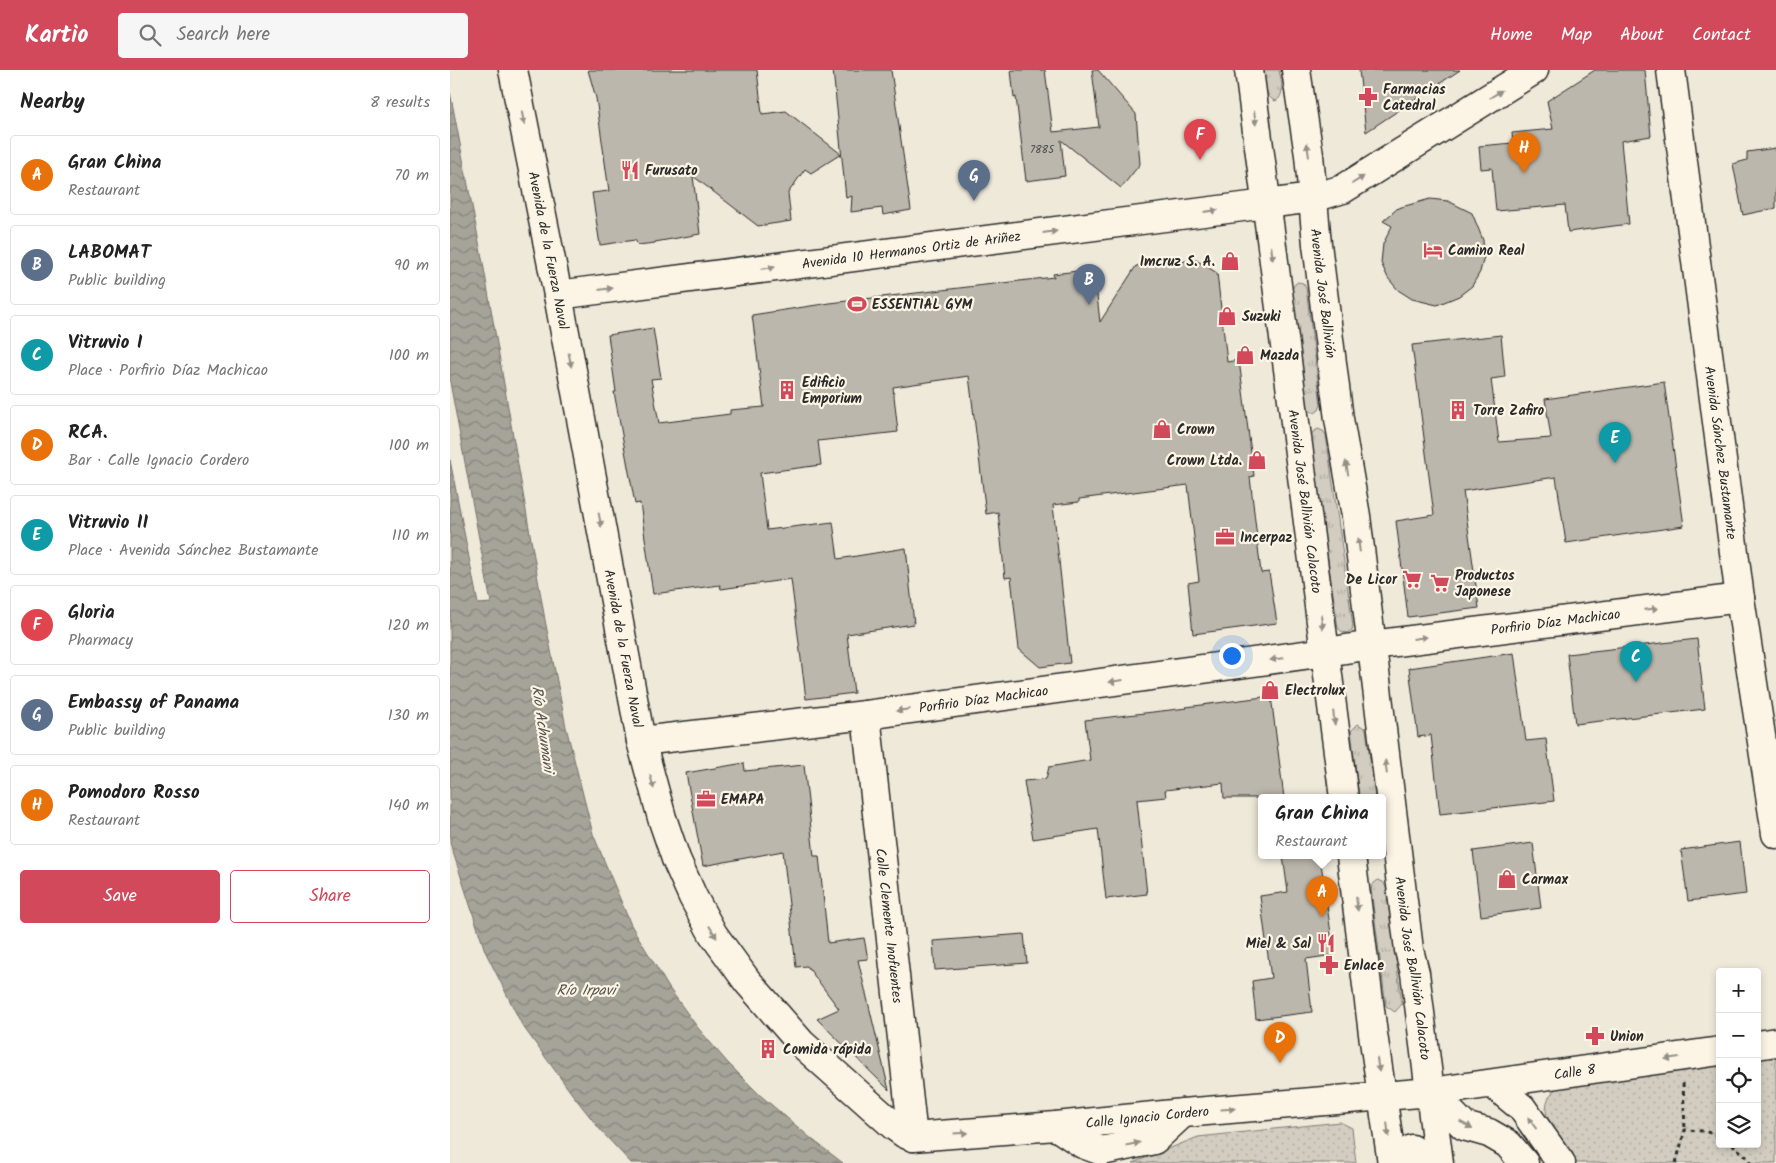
<!DOCTYPE html>
<html lang="en">
<head>
<meta charset="utf-8">
<style>
  body { margin:0; font-family:Kalam,sans-serif; background:#f6f6f6; color:#222 }
  .controls { position:absolute; right:15px; bottom:15px; display:grid; overflow:hidden; border-radius:5px; box-shadow:0 2px 8px #0003 }
  .controls button { width:45px; height:45px; display:grid; place-items:center; padding:0; border:0; border-bottom:1px solid #e0e0e0; background:#fff; color:#222; font:25px sans-serif }
  .you { position:absolute; left:781px; top:585px; width:18px; height:18px; margin:-12px; border:4px solid #fff; border-radius:50%; background:#1a73e8; box-shadow:0 0 0 8px #1a73e833 }
  .badge { display:grid; place-items:center; width:32px; height:32px; border-radius:50%; background:#d1495b; color:#fff; font-size:16px; font-weight:700 }
  .pin { position:absolute; translate:-50% -41px; filter:drop-shadow(0 1px 2px #0008) }
  .pin::after { content:''; position:absolute; top:26px; width:18px; height:15px; background:inherit; clip-path:polygon(0 0,100% 0,50% 100%) }
  .popup { position:absolute; left:808px; top:724px; width:128px; height:65px; box-sizing:border-box; display:grid; place-content:center; border-radius:5px; background:#fff; filter:drop-shadow(0 1px 4px #0005); font-size:16px; white-space:nowrap; color:#767676 }
  .popup b { font-size:19px; color:#222 }
  .popup::after { content:''; position:absolute; left:50%; top:100%; margin-left:-10px; border:10px solid transparent; border-top-color:#fff }
  .list { margin:0; padding:0; list-style:none }
  h2 { display:flex; justify-content:space-between; align-items:center; height:65px; margin:0; padding:0 20px; font-size:21px }
  h2 small { font-size:16px; font-weight:400; color:#767676 }
  .list li { display:grid; grid-template-columns:32px 1fr auto; gap:15px; align-items:center; box-sizing:border-box; height:80px; margin:0 10px 10px; padding:0 10px; border:1px solid #e0e0e0; border-radius:5px }
  .list b { display:block; font-size:19px; white-space:nowrap }
  .list p { margin:0; font-size:16px; white-space:nowrap; color:#767676 }
  .list em { font-size:16px; font-style:normal; color:#767676 }
  .actions { display:flex; gap:10px; padding:15px 20px }
  .actions a { flex:1; padding:11px 0; border:1px solid #d1495b; border-radius:5px; text-align:center; font-size:18px; color:#d1495b }
  .actions .main { background:#d1495b; color:#fff }
  .icon { flex:none; width:28px; height:28px; fill:none; stroke:currentColor; stroke-width:2; stroke-linecap:round; stroke-linejoin:round }
  .map { position:relative; flex:none; width:1326px; height:1093px; overflow:hidden }
  header { display:flex; align-items:center; gap:30px; box-sizing:border-box; height:70px; padding:0 25px; background:#d1495b; color:#fff }
  header strong { font-size:24px }
  nav { display:flex; gap:28px; margin-inline-start:auto; font-size:18px }
  .search { width:350px; height:45px; background:#f6f6f6; display:flex; align-items:center; gap:12px; box-sizing:border-box; padding:0 18px; border-radius:5px; color:#767676; font-size:19px }
  main { display:flex }
  aside { flex:1; background:#fff }
  .map>svg:first-child { display:block }
  .grass { fill:url(#grass-tufts); stroke:#7e7c76 }
  .park { fill:url(#park-dots); stroke:#7e7c76 }
  .water { fill:url(#water-waves); stroke:#75736d }
  .building { fill:#bcb7ac; stroke:#2b2b2b }
  .lines { fill:none; stroke-linecap:round; stroke-linejoin:round }
  .minor-casing { stroke:#2b2b2b; stroke-width:31 }
  .major-casing { stroke:#2b2b2b; stroke-width:31 }
  .path { stroke:#2b2b2b; stroke-width:3; stroke-dasharray:4 4; stroke-linecap:butt }
  .minor { stroke:#fcf5e5; stroke-width:28 }
  .major { stroke:#fcf5e5; stroke-width:28 }
  .oneway { fill:#949088 }
  .labels { text-anchor:middle; stroke-width:4.5; stroke-linejoin:round; paint-order:stroke }
  .number-label { font-size:11px; fill:#4f4e4b }
  .poi-label { font-size:14px; font-weight:bold; fill:#2b2b2b; stroke:#fcf5e5; text-anchor:start }
  .street-label { font-size:14px; fill:#2b2b2b; stroke:#fcf5e5 }
  .water-label { font-size:15px; font-style:italic; fill:#565552; stroke:#fcf5e5 }
</style>
</head>
<body>
<header>
<strong>Kartio</strong>
<div class="search"><svg class="icon" aria-label="search" viewBox="0 0 24 24"><circle cx="10" cy="10" r="6"/><path d="M15 15l6 6"/></svg>Search here</div>
<nav><a>Home</a><a>Map</a><a>About</a><a>Contact</a></nav>
</header>
<main>
<aside>
<h2>Nearby<small>8 results</small></h2>
<ul class="list">
<li><span class="badge" style="background:#e8710a">A</span><div><b>Gran China</b><p>Restaurant</p></div><em>70 m</em></li>
<li><span class="badge" style="background:#5c6f8a">B</span><div><b>LABOMAT</b><p>Public building</p></div><em>90 m</em></li>
<li><span class="badge" style="background:#0f9aa8">C</span><div><b>Vitruvio I</b><p>Place · Porfirio Díaz Machicao</p></div><em>100 m</em></li>
<li><span class="badge" style="background:#e8710a">D</span><div><b>RCA.</b><p>Bar · Calle Ignacio Cordero</p></div><em>100 m</em></li>
<li><span class="badge" style="background:#0f9aa8">E</span><div><b>Vitruvio II</b><p>Place · Avenida Sánchez Bustamante</p></div><em>110 m</em></li>
<li><span class="badge" style="background:#e0444e">F</span><div><b>Gloria</b><p>Pharmacy</p></div><em>120 m</em></li>
<li><span class="badge" style="background:#5c6f8a">G</span><div><b>Embassy of Panama</b><p>Public building</p></div><em>130 m</em></li>
<li><span class="badge" style="background:#e8710a">H</span><div><b>Pomodoro Rosso</b><p>Restaurant</p></div><em>140 m</em></li>
</ul>
<div class="actions"><a class="main">Save</a><a>Share</a></div>
</aside>
<div class="map">
<svg width="1326" height="1093" viewBox="0 0 1326 1093">
  <defs>
    <pattern id="grass-tufts" width="24" height="20" patternUnits="userSpaceOnUse" patternTransform="scale(1.25)"><rect width="24" height="20" fill="#d2cdc0"/><path d="M3 7l-1-3M5 7V3M7 7l1-3M15 17l-1-3M17 17v-4M19 17l1-3" fill="none" stroke="#b4b0a5"/></pattern>
    <pattern id="park-dots" width="8" height="8" patternUnits="userSpaceOnUse" patternTransform="scale(1.25)"><rect width="8" height="8" fill="#d2cdc0"/><path d="M2 2h.1M6 6h.1" fill="none" stroke="#b4b0a5" stroke-width="1.8" stroke-linecap="round"/></pattern>
    <pattern id="water-waves" width="16" height="10" patternUnits="userSpaceOnUse" patternTransform="scale(1.25)"><rect width="16" height="10" fill="#a6a399"/><path d="M0 5q4-4 8 0t8 0" fill="none" stroke="#87857d"/></pattern>
  </defs>
  <rect width="100%" height="100%" fill="#efe9da"/>
  <filter id="ink" filterUnits="userSpaceOnUse"><feTurbulence type="fractalNoise" baseFrequency=".02" numOctaves="2"/><feDisplacementMap in="SourceGraphic" scale="10" xChannelSelector="R" yChannelSelector="G"/><feConvolveMatrix kernelMatrix="1 2 1 2 8 2 1 2 1" color-interpolation-filters="sRGB"/></filter>
  <g filter="url(#ink)">
    <!-- grass -->
    <path class="grass" d="M814 0H829C831 11 836 24 826 31 814 28 815 10 814 0Z
      M848 212 853 213 856 218 871 335 869 340 865 343 860 341 856 337 842 219 845 214Z
      M868 359 873 361 876 365 903 556 902 560 897 563 892 562 888 558 860 367 863 362Z
      M908 654 916 659 925 728H909L901 661Z
      M928 810 933 812 936 817 952 934 945 942 936 936 921 819 923 814Z"/>
    <!-- park -->
    <path class="park" d="M1326 986V1093H1127L1097 1047C1094 1032 1099 1024 1110 1015L1270 993V1074H1307V989Z
      M890 1052 902 1058 906 1093H683L748 1067Z"/>
    <!-- water -->
    <path class="water" d="M0 22 33 193 95 550 116 657 143 764 181 855 219 918 248 958 277 992 310 1025 363 1070 393 1093H181L152 1062 122 1024 72 955 35 881 0 773V390L28 534 41 533 0 312Z"/>
    <!-- building -->
    <path class="building" d="M138 0H307L312 44 336 41 391 84 361 103 355 99 338 123 341 151 308 156 243 106 250 164 205 172V173L188 175 185 170 150 175 142 123 159 121 146 28Z
      M383 0H441L461 140 433 145 432 138 401 142 402 126 396 128Z
      M561 0H595L603 62 649 57 642 0H648L686 44 690 94 671 118 611 70 615 106 576 111 566 27 564 28Z
      M909 0H1010L916 62Z
      M1145 0H1195L1201 66 1171 71 1179 154 1118 162 1115 135 1046 141 1042 98 1031 99 1029 76 1063 73 1062 63 1103 59 1097 31Z
      M1326 78V138L1293 145 1283 94 1297 90V82Z
      M980 129 998 131 1022 143 1033 170 1034 186 1030 202 1022 216 1009 226 987 235 962 229 948 220 938 208 931 193 933 174 942 156 933 151 948 138Z
      M746 190 767 203 777 292 789 290 804 406 800 407 811 503 819 502 827 553 743 564 738 513 749 511 738 415 629 429V432L603 435 620 593 590 597 569 579 561 507 555 508 548 442 536 444 519 306 443 317 448 362 368 371 371 395 310 403 317 460 383 452 388 489 456 478 464 554 397 564 404 623 356 629 341 509 271 519 270 515 203 524 190 433 185 434 164 322H166L158 265 203 258 211 308 201 309 209 353 280 344V340L314 337 302 245 380 233 604 207 603 204 644 199 650 252 686 196Z
      M1051 265 1055 307 1041 309 1049 372 1101 368 1095 329 1214 312 1234 456 1116 473 1106 407 1013 421 1029 538 958 547 946 451 984 445 962 275Z
      M1247 569 1255 639 1125 654 1117 584Z
      M1064 583 1076 671 1096 669 1104 731 990 744 981 665 968 667 959 598Z
      M821 626 834 728H774L773 713 715 720 716 727 687 730 697 824 656 829 648 759 583 769 574 711 596 709 599 697 640 690 635 650 737 638 736 637Z
      M294 693 295 701 354 695 364 786H369L378 873 414 868 418 889 408 890 439 1020 367 949 389 939 357 896 346 897 333 781 253 796 236 703Z
      M1290 772 1296 824 1238 831 1231 780Z
      M1083 773 1091 838 1031 846 1023 781Z
      M833 786H870L884 885 856 889 862 942 806 949 802 911 821 908 810 826 838 822Z
      M574 864 577 893 485 900 483 871Z"/>
    <g class="lines">
      <!-- minor casing -->
      <g class="minor-casing">
        <g id="minor">
          <path id="s1" d="M1221 0 1290 528 1326 764"/>
          <path d="M863 128 893 119 1084 0"/>
          <path id="s2" d="M108 225 816 134"/>
          <path id="s3" d="M922 575 1290 528"/>
          <path id="s4" d="M416 645 463 1067"/>
          <path id="s5" d="M191 671 416 645 876 582"/>
          <path d="M606 1056 633 1074 652 1081 704 1070 733 1043"/>
          <path d="M958 1093 957 1085 962 1079 967 1083 968 1093"/>
        </g>
      </g>
      <!-- major casing -->
      <g class="major-casing">
        <g id="major">
          <path id="s6" d="M63 0 108 225 191 671 212 748 226 789 243 827 263 864 297 911 351 973 444 1056 455 1064 463 1067 606 1056 733 1043 981 1022 1270 981"/>
          <path id="s7" d="M799 0 894 728"/>
          <path id="s8" d="M846 0 859 85 867 174 889 349 906 446 959 880 965 903 989 1093"/>
          <path d="M816 134 863 128"/>
          <path d="M876 582 922 575"/>
          <path d="M901 786 923 964 942 1093"/>
          <path d="M1307 975 1326 972"/>
          <path d="M1043 1014 1072 1038 1111 1093"/>
          <path d="M981 1022 1014 1056 1039 1063 1058 1074 1074 1093"/>
        </g>
      </g>
      <!-- path -->
      <path class="path" d="M1233 1013 1235 1060
        M1282 1074 1299 1089 1300 1093
        M1226 1093 1235 1060 1254 1061 1270 1066"/>
      <!-- minor -->
      <use href="#minor" class="minor"/>
      <!-- major -->
      <use href="#major" class="major"/>
    </g>
    <!-- one-way arrows -->
    <defs><path id="oneway-solid" d="M-6-.8H1V-3.2L6.5 0L1 3.2V.8H-6Z" transform="scale(1.25)"/></defs>
    <g class="oneway">
      <use href="#oneway-solid" transform="translate(1046 24) rotate(-32)"/>
      <use href="#oneway-solid" transform="translate(73 48) rotate(79)"/>
      <use href="#oneway-solid" transform="translate(805 48) rotate(83)"/>
      <use href="#oneway-solid" transform="translate(858 80) rotate(-98)"/>
      <use href="#oneway-solid" transform="translate(908 110) rotate(-32)"/>
      <use href="#oneway-solid" transform="translate(761 141) rotate(-7)"/>
      <use href="#oneway-solid" transform="translate(600 162) rotate(-7)"/>
      <use href="#oneway-solid" transform="translate(822 183) rotate(83)"/>
      <use href="#oneway-solid" transform="translate(318 198) rotate(-7)"/>
      <use href="#oneway-solid" transform="translate(156 219) rotate(-7)"/>
      <use href="#oneway-solid" transform="translate(120 290) rotate(79)"/>
      <use href="#oneway-solid" transform="translate(897 398) rotate(-100)"/>
      <use href="#oneway-solid" transform="translate(150 450) rotate(79)"/>
      <use href="#oneway-solid" transform="translate(909 475) rotate(-97)"/>
      <use href="#oneway-solid" transform="translate(1201 539) rotate(-7)"/>
      <use href="#oneway-solid" transform="translate(872 552) rotate(82)"/>
      <use href="#oneway-solid" transform="translate(970 568) rotate(-7)"/>
      <use href="#oneway-solid" transform="translate(827 589) rotate(172)"/>
      <use href="#oneway-solid" transform="translate(666 611) rotate(172)"/>
      <use href="#oneway-solid" transform="translate(453 640) rotate(172)"/>
      <use href="#oneway-solid" transform="translate(884 648) rotate(83)"/>
      <use href="#oneway-solid" transform="translate(936 697) rotate(-97)"/>
      <use href="#oneway-solid" transform="translate(202 712) rotate(75)"/>
      <use href="#oneway-solid" transform="translate(907 834) rotate(83)"/>
      <use href="#oneway-solid" transform="translate(263 862) rotate(58)"/>
      <use href="#oneway-solid" transform="translate(1222 988) rotate(172)"/>
      <use href="#oneway-solid" transform="translate(928 995) rotate(81)"/>
      <use href="#oneway-solid" transform="translate(778 1039) rotate(-4)"/>
      <use href="#oneway-solid" transform="translate(1082 1053) rotate(-126)"/>
      <use href="#oneway-solid" transform="translate(1016 1055) rotate(29)"/>
      <use href="#oneway-solid" transform="translate(938 1060) rotate(83)"/>
      <use href="#oneway-solid" transform="translate(511 1063) rotate(-4)"/>
      <use href="#oneway-solid" transform="translate(683 1074) rotate(-12)"/>
    </g>
  </g>
  <!-- icons -->
  <defs>
    <g id="pharmacy-bare" transform="scale(1.5)"><path d="M-2-6h4v4h4v4h-4v4h-4v-4h-4v-4h4Z" fill="#d1495b" stroke="#fcf5e5" stroke-width="2.5" paint-order="stroke"/></g>
    <g id="restaurant-bare" transform="scale(1.5)"><path d="M-5-6h1v4h1v-4h1v4h1v-4h1v5L-1.5 .5V6h-2V.5L-5-1ZM5-6V6H3V1.5H1.5Q1.5-4 5-6Z" fill="#d1495b" stroke="#fcf5e5" stroke-width="2.5" paint-order="stroke"/></g>
    <g id="hotel-bare" transform="scale(1.5)"><path d="M-6-4.5h1.5V1H6V5H4.5V3h-9V5H-6ZM-4 0a1.8 1.8 0 1 1 3.6 0ZM.5 0V-2.5h3Q6-2.5 6 0Z" fill="#d1495b" stroke="#fcf5e5" stroke-width="2.5" paint-order="stroke"/></g>
    <g id="shop-bare" transform="scale(1.5)"><path d="M-5-2.5h2.3a2.7 3.5 0 0 1 5.4 0H5L5.5 6h-11ZM-1.5-2.5h3a1.5 2.3 0 0 0-3 0Z" fill="#d1495b" stroke="#fcf5e5" stroke-width="2.5" paint-order="stroke"/></g>
    <g id="stadium-bare" transform="scale(1.5)"><path d="M0-5a6.5 5 0 1 0 0 10a6.5 5 0 1 0 0-10ZM-3.5-1.8h7v3.6h-7Z" fill="#d1495b" stroke="#fcf5e5" stroke-width="2.5" paint-order="stroke"/></g>
    <g id="building-bare" transform="scale(1.5)"><path d="M-4-6H4V6H1V3H-1V6H-4ZM-2.5-4.3h1.7v1.8h-1.7ZM.8-4.3h1.7v1.8H.8ZM-2.5-1h1.7V.8h-1.7ZM.8-1h1.7V.8H.8Z" fill="#d1495b" stroke="#fcf5e5" stroke-width="2.5" paint-order="stroke"/></g>
    <g id="office-bare" transform="scale(1.5)"><path d="M-6-3h4V-5.5h4V-3h4V5H-6ZM-1-4.5V-3h2v-1.5ZM-6 0V1H6V0Z" fill="#d1495b" stroke="#fcf5e5" stroke-width="2.5" paint-order="stroke"/></g>
    <g id="supermarket-bare" transform="scale(1.5)"><path d="M-6-5.5h2.5l.6 2H6L4.5 2H-2.5L-4.4-4H-6ZM-1.5 3.2a1.3 1.3 0 1 0 .1 0ZM3 3.2a1.3 1.3 0 1 0 .1 0Z" fill="#d1495b" stroke="#fcf5e5" stroke-width="2.5" paint-order="stroke"/></g>
  </defs>
  <g fill-rule="evenodd">
    <use href="#pharmacy-bare" x="918" y="27"/>
    <use href="#restaurant-bare" x="180" y="100"/>
    <use href="#hotel-bare" x="983" y="180"/>
    <use href="#shop-bare" x="780" y="191"/>
    <use href="#stadium-bare" x="407" y="234"/>
    <use href="#shop-bare" x="777" y="246"/>
    <use href="#shop-bare" x="795" y="285"/>
    <use href="#building-bare" x="337" y="320"/>
    <use href="#building-bare" x="1008" y="340"/>
    <use href="#shop-bare" x="712" y="359"/>
    <use href="#shop-bare" x="807" y="390"/>
    <use href="#office-bare" x="775" y="467"/>
    <use href="#supermarket-bare" x="962" y="509"/>
    <use href="#supermarket-bare" x="990" y="513"/>
    <use href="#shop-bare" x="820" y="620"/>
    <use href="#office-bare" x="256" y="729"/>
    <use href="#shop-bare" x="1057" y="809"/>
    <use href="#restaurant-bare" x="876" y="873"/>
    <use href="#pharmacy-bare" x="879" y="895"/>
    <use href="#pharmacy-bare" x="1145" y="966"/>
    <use href="#building-bare" x="318" y="979"/>
  </g>
  <g class="labels">
    <!-- number labels -->
    <g class="number-label">
      <text x="592" y="83">7885</text>
    </g>
    <!-- poi labels -->
    <g class="poi-label">
      <text x="933" y="24">Farmacias<tspan x="933" dy="16">Catedral</tspan></text>
      <text x="195" y="105">Furusato</text>
      <text x="998" y="185">Camino Real</text>
      <text x="765" y="196" text-anchor="end">Imcruz S. A.</text>
      <text x="422" y="239">ESSENTIAL GYM</text>
      <text x="792" y="251">Suzuki</text>
      <text x="810" y="290">Mazda</text>
      <text x="352" y="317">Edificio<tspan x="352" dy="16">Emporium</tspan></text>
      <text x="1023" y="345">Torre Zafiro</text>
      <text x="727" y="364">Crown</text>
      <text x="792" y="395" text-anchor="end">Crown Ltda.</text>
      <text x="790" y="472">Incerpaz</text>
      <text x="1005" y="510">Productos<tspan x="1005" dy="16">Japonese</tspan></text>
      <text x="947" y="514" text-anchor="end">De Licor</text>
      <text x="835" y="625">Electrolux</text>
      <text x="271" y="734">EMAPA</text>
      <text x="1072" y="814">Carmax</text>
      <text x="861" y="878" text-anchor="end">Miel &amp; Sal</text>
      <text x="894" y="900">Enlace</text>
      <text x="1160" y="971">Union</text>
      <text x="333" y="984">Comida rápida</text>
    </g>
    <!-- street labels -->
    <g class="street-label">
      <text dy="5" stroke="none"><textPath href="#s6" startOffset="184">Avenida de la Fuerza Naval</textPath></text>
      <text dy="5" stroke="none"><textPath href="#s2" startOffset="356">Avenida 10 Hermanos Ortiz de Ariñez</textPath></text>
      <text dy="5" stroke="none"><textPath href="#s8" startOffset="225">Avenida José Ballivián</textPath></text>
      <text dy="5" stroke="none"><textPath href="#s1" startOffset="386">Avenida Sánchez Bustamante</textPath></text>
      <text dy="5" stroke="none"><textPath href="#s7" startOffset="435">Avenida José Ballivián Calacoto</textPath></text>
      <text dy="5" stroke="none"><textPath href="#s3" startOffset="185">Porfirio Díaz Machicao</textPath></text>
      <text dy="5" stroke="none"><textPath href="#s6" startOffset="589">Avenida de la Fuerza Naval</textPath></text>
      <text dy="5" stroke="none"><textPath href="#s5" startOffset="345">Porfirio Díaz Machicao</textPath></text>
      <text dy="5" stroke="none"><textPath href="#s4" startOffset="212">Calle Clemente Inofuentes</textPath></text>
      <text dy="5" stroke="none"><textPath href="#s8" startOffset="906">Avenida José Ballivián Calacoto</textPath></text>
      <text dy="5" stroke="none"><textPath href="#s6" startOffset="1842">Calle 8</textPath></text>
      <text dy="5" stroke="none"><textPath href="#s6" startOffset="1412">Calle Ignacio Cordero</textPath></text>
    </g>
    <!-- water labels -->
    <g class="water-label">
      <text transform="translate(93 659) rotate(82)" y="5">Río Achumani</text>
      <text x="136" y="925">Río Irpavi</text>
    </g>
  </g>
</svg>
<div class="controls">
<button>+</button>
<button>−</button>
<button><svg class="icon" aria-label="locate" viewBox="0 0 24 24"><circle cx="12" cy="12" r="6"/><path d="M12 2v4M12 18v4M2 12h4M18 12h4"/></svg></button>
<button><svg class="icon" aria-label="layers" viewBox="0 0 24 24"><path d="M12 4l9 5-9 5-9-5zM3 14l9 5 9-5"/></svg></button>
</div>
<div class="you"></div>
<div class="pin badge" style="left:872px;top:847px;background:#e8710a">A</div>
<div class="popup"><b>Gran China</b>Restaurant</div>
<div class="pin badge" style="left:639px;top:235px;background:#5c6f8a">B</div>
<div class="pin badge" style="left:1186px;top:612px;background:#0f9aa8">C</div>
<div class="pin badge" style="left:830px;top:993px;background:#e8710a">D</div>
<div class="pin badge" style="left:1165px;top:393px;background:#0f9aa8">E</div>
<div class="pin badge" style="left:750px;top:90px;background:#e0444e">F</div>
<div class="pin badge" style="left:524px;top:131px;background:#5c6f8a">G</div>
<div class="pin badge" style="left:1074px;top:103px;background:#e8710a">H</div>
</div>
</main>
</body>
</html>
